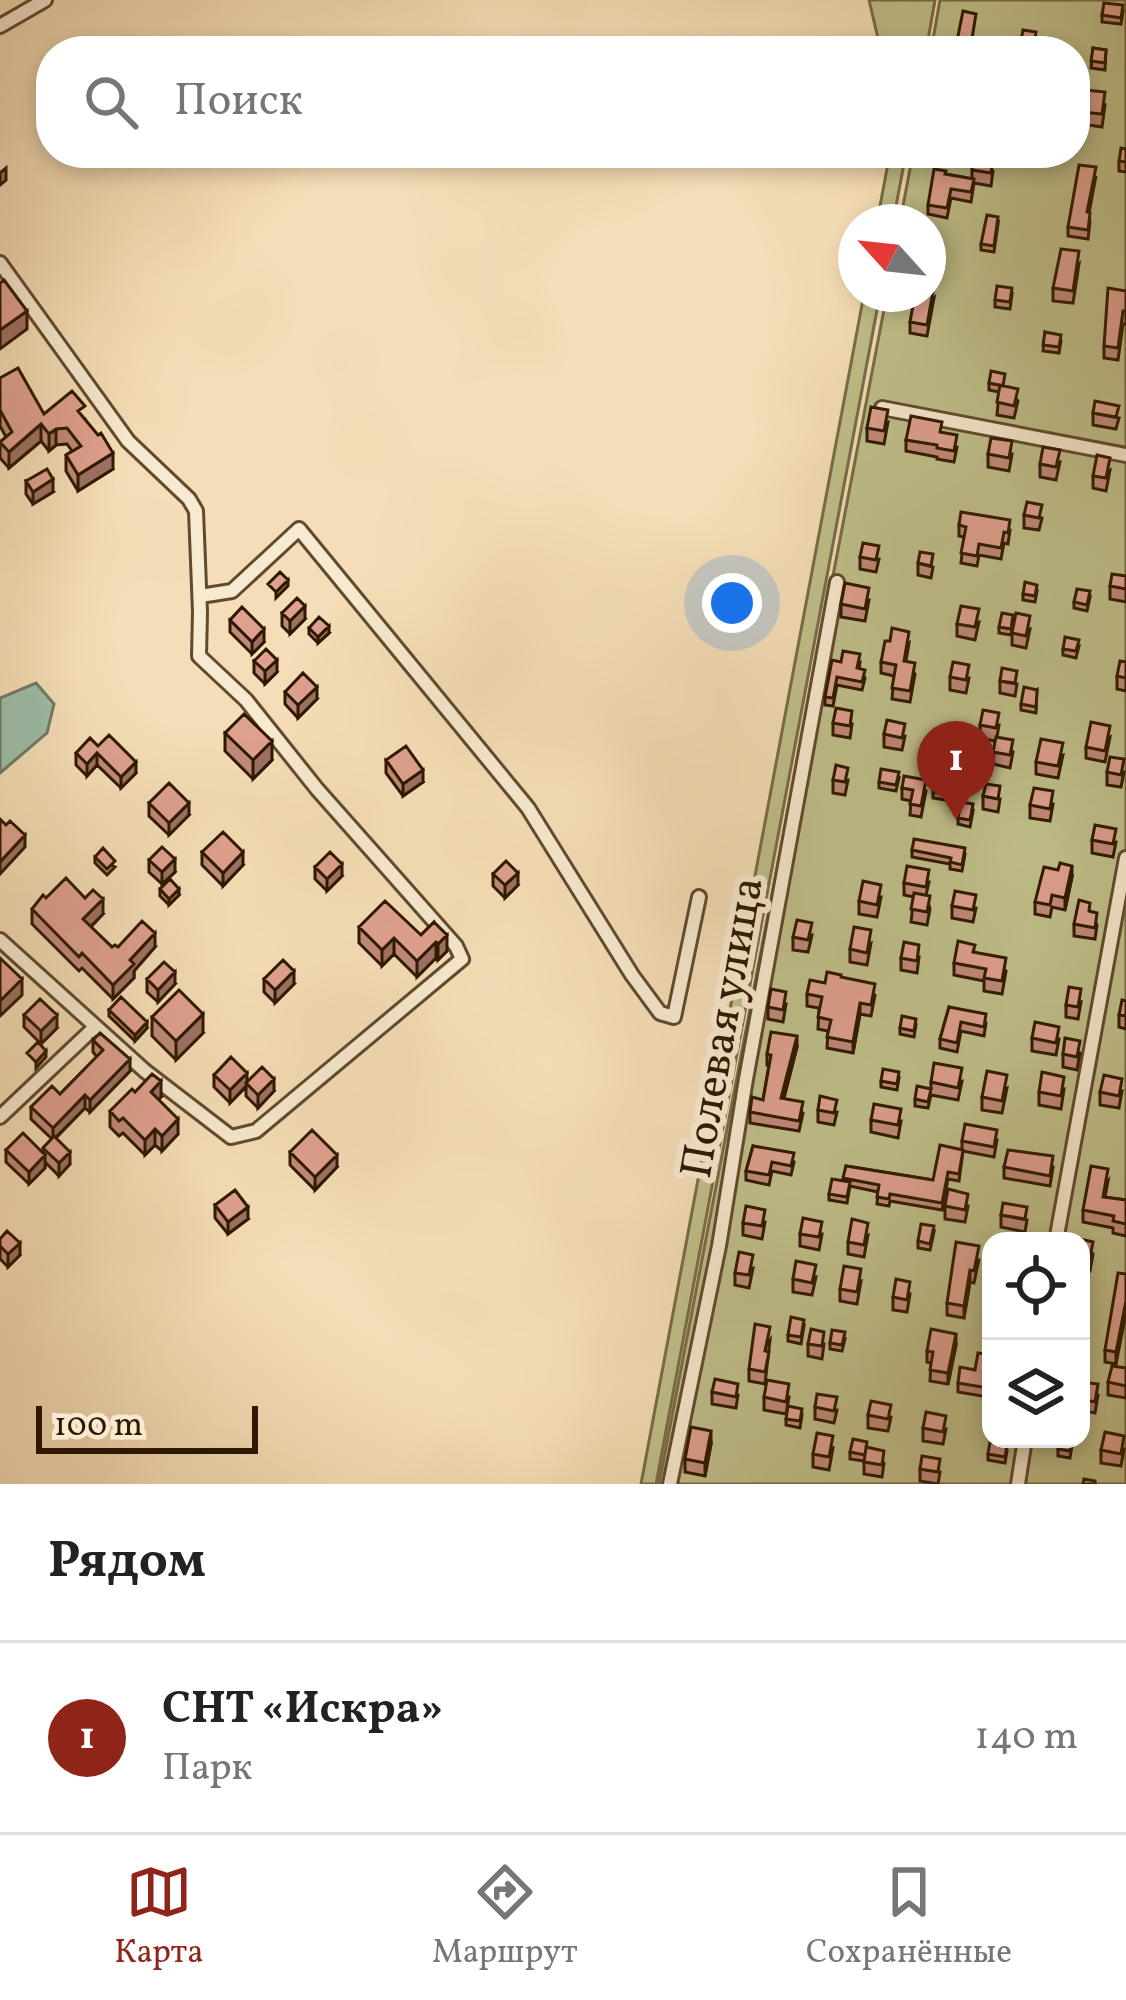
<!DOCTYPE html>
<html lang="ru">
<head>
<meta charset="utf-8">
<style>
  body { margin:0; font-family:Vollkorn,serif; background:#f6f6f6; color:#222 }
  .controls { position:absolute; right:36px; bottom:36px; display:grid; overflow:hidden; border-radius:24px; box-shadow:0 6px 18px #0003 }
  .controls button { width:108px; height:108px; display:grid; place-items:center; padding:0; border:0; border-bottom:3px solid #e0e0e0; background:#fff; color:#222; font:60px sans-serif }
  .compass { position:absolute; left:838px; top:204px; width:108px; height:108px; border-radius:50%; background:#fff; box-shadow:0 6px 18px #0003; rotate:297deg }
  .scale { position:absolute; left:36px; bottom:30px; width:222px; box-sizing:border-box; padding-left:12px; border:6px solid #2f1800; border-top:0; font-size:33px; line-height:42px; white-space:nowrap; color:#2f1800; -webkit-text-stroke:9px #f8ead0; paint-order:stroke }
  .you { position:absolute; left:732px; top:603px; width:42px; height:42px; margin:-30px; border:9px solid #fff; border-radius:50%; background:#1a73e8; box-shadow:0 0 0 18px #1a73e833 }
  .badge { display:grid; place-items:center; width:78px; height:78px; border-radius:50%; background:#8f2418; color:#fff; font-size:39px; font-weight:700 }
  .pin { position:absolute; translate:-50% -99px; filter:drop-shadow(0 3px 6px #0008) }
  .pin::after { content:''; position:absolute; top:63px; width:42px; height:36px; background:inherit; clip-path:polygon(0 0,100% 0,50% 100%) }
  .list { margin:0; padding:0; list-style:none }
  h2 { display:flex; justify-content:space-between; align-items:center; height:156px; margin:0; padding:0 48px; font-size:51px }
  h2 small { font-size:39px; font-weight:400; color:#767676 }
  .list li { display:grid; grid-template-columns:78px 1fr auto; gap:36px; align-items:center; box-sizing:border-box; height:192px; padding:0 48px; border-top:3px solid #e0e0e0 }
  .list b { display:block; font-size:45px; white-space:nowrap }
  .list p { margin:0; font-size:39px; white-space:nowrap; color:#767676 }
  .list em { font-size:39px; font-style:normal; color:#767676 }
  .icon { flex:none; width:66px; height:66px; fill:none; stroke:currentColor; stroke-width:2; stroke-linecap:round; stroke-linejoin:round }
  .map { position:relative; flex:none; width:1126px; height:1484px; overflow:hidden }
  .search { position:absolute; background:#fff; box-shadow:0 6px 18px #0003; left:36px; right:36px; top:36px; height:132px; display:flex; align-items:center; gap:30px; box-sizing:border-box; padding:0 42px; border-radius:48px; color:#767676; font-size:45px }
  .sheet { height:348px; background:#fff }
  nav { display:flex; justify-content:space-around; align-items:center; box-sizing:border-box; height:168px; border-top:3px solid #e0e0e0; background:#fff; font-size:33px; color:#767676 }
  nav a { display:grid; justify-items:center; gap:6px }
  nav .on { color:#8f2418 }
  .map>svg:first-child { display:block }
  .green { fill:#c0c08b; stroke:#786c46; stroke-width:3; fill-rule:evenodd }
  .water { fill:#9dbda8; stroke:#717b65; stroke-width:3 }
  .lines { fill:none; stroke-linecap:round; stroke-linejoin:round }
  .street-casing { stroke:#604a2e; stroke-width:18 }
  .street { stroke:#f8ead0; stroke-width:12 }
  .wall { fill:#c08a7b; stroke:#2f1800; stroke-width:3 }
  .shaded-wall { fill:#9c7164; stroke:#2f1800; stroke-width:3 }
  .building { fill:#dfa18f; stroke:#2f1800; stroke-width:3 }
  .labels { text-anchor:middle; stroke-width:12; stroke-linejoin:round; paint-order:stroke }
  .street-label { font-size:45px; fill:#2f1800; stroke:#f8ead0 }
</style>
</head>
<body>
<div class="map">
<svg width="1126" height="1484" viewBox="0 0 1126 1484">
  <rect width="100%" height="100%" fill="#f5deb7"/>
  <filter id="stains"><feTurbulence type="fractalNoise" baseFrequency=".00167" numOctaves="4"/><feColorMatrix values="0 0 0 0 .2 0 0 0 0 .09 0 0 0 0 .02 0 0 0 .5 -.17"/></filter>
  <radialGradient id="worn" r=".72"><stop offset=".6" stop-color="#630" stop-opacity="0"/><stop offset="1" stop-color="#630" stop-opacity=".3"/></radialGradient>
  <!-- green -->
  <path class="green" d="M869 0H935L926 51H881Z
    M940 0H1126V1484H659L887 294H928V222H900L913 153H1075V51H931ZM991 1241H1081V1439H991Z
    M890 153H906L893 222H877Z
    M864 294H880L656 1484H641Z"/>
  <!-- water -->
  <path class="water" d="M36 683 54 704 47 733 0 773V698Z"/>
  <g class="lines">
    <!-- street casing -->
    <g class="street-casing">
      <path id="street" d="M0 26 45 0
        M0 263 128 441 189 499 196 511 200 612 199 656 246 700 317 789 456 946 462 959 256 1131 231 1137 145 1071 0 940
        M882 408 1126 455
        M200 596 232 591 299 529 528 808 632 975 660 1013 674 1017 699 897
        M0 1117 95 1027
        M1056 1241 1126 858
        M670 1484 719 1246 746 1079 837 582
        M1018 1484 1025 1439"/>
    </g>
    <!-- street -->
    <use href="#street" class="street"/>
  </g>
  <!-- wall -->
  <path class="wall" d="M1123 11 1121 24 1102 22V15Z
    M1093 48 1106 50 1105 70 1091 68Z
    M1105 105 1102 127 1082 124V112Z
    M1126 149V172L1119 171V161Z
    M941 153H956L955 157 941 155Z
    M972 170 993 171 991 186 974 183 971 202 951 198 947 218 928 214V205L945 174 972 179Z
    M1096 176 1089 213 1090 222 1088 239 1068 236V227Z
    M998 224 994 252 981 250V244Z
    M928 248 940 257 938 268 928 267Z
    M1079 264 1073 303 1053 301V288Z
    M1126 291V324H1123L1118 360 1104 358V346Z
    M1012 294 1010 309 995 307V300Z
    M934 298 927 336 910 333V322Z
    M1045 332 1061 341 1059 353 1043 351Z
    M0 378 44 414 85 419 113 469 78 491 66 471V455L72 451 67 444 56 445 49 451 41 441 9 468 0 458V442L6 437 0 426Z
    M989 383 1004 386 1018 401 1014 418 997 415 999 392 989 390Z
    M1093 413 1119 418 1116 429 1093 425Z
    M888 422 884 444 867 441V428Z
    M906 440 957 447 954 462 937 459V457L906 451Z
    M988 454H1012L1009 471 988 467Z
    M1060 462 1056 480 1040 477V464Z
    M1110 470 1106 491 1093 488V476Z
    M26 481 53 492 33 504 26 494Z
    M1024 515 1042 518 1039 530 1024 528Z
    M959 525 1010 530 1008 544 1004 543 1001 559 979 555 977 566 961 563 964 537 959 536Z
    M860 557 879 559 876 572 860 569Z
    M918 563 933 567 931 578 918 575Z
    M1126 576V602L1110 599V586Z
    M1037 591 1035 602 1023 600V594Z
    M1090 597 1087 611 1074 608V602Z
    M869 600 865 621 841 617V604Z
    M282 613 305 619 290 634 282 626Z
    M230 620 264 642 252 654 230 632Z
    M979 622 975 640 957 636V624Z
    M1013 622 1011 635 999 633V627Z
    M309 628 329 633 318 643 309 634Z
    M1030 629 1026 648 1012 645V633Z
    M909 643 906 661 915 674 910 702 892 699 894 676 881 673V662Z
    M1079 646 1076 658 1063 655V649Z
    M254 661 277 672 265 684 254 673Z
    M841 662H860L859 669 865 678 862 690 837 685 833 706 825 705V697Z
    M1126 662V691L1117 689V676Z
    M950 677 969 678 966 693 950 690Z
    M1000 681 1017 684 1015 696 1000 693Z
    M1037 690 1036 713 1021 710V704Z
    M285 692 317 699 298 718 285 704Z
    M833 723 852 724 850 738 833 735Z
    M980 725H999L997 737 1013 752 1010 768 993 764 995 741 980 738Z
    M225 733 272 760 253 779 225 751Z
    M884 734 905 736 902 750 884 747Z
    M1110 737 1105 762 1086 758V747Z
    M938 743 958 746 956 759 938 755Z
    M98 746 136 773 121 788 97 765 87 776 76 765V753Z
    M1063 755 1058 778 1036 774V762Z
    M386 760 423 782 403 796 386 773Z
    M1107 772H1124L1121 787 1107 785Z
    M899 778 896 791 879 788V782Z
    M833 780H848L845 795 833 793Z
    M902 788 926 791 921 817 910 815 911 801 902 799Z
    M949 788 946 800 933 798V792Z
    M983 796 1000 799 998 812 983 809Z
    M149 803 189 815 169 835 149 816Z
    M1053 804 1050 821 1030 818V805Z
    M973 811 970 827 958 824V818Z
    M1092 840 1116 842 1113 857 1092 853Z
    M912 850 965 854 962 871 950 869V864L912 857Z
    M202 852 243 865 223 886 202 865Z
    M95 857 115 867 107 875 95 863Z
    M149 860 175 872 162 884 149 872Z
    M315 867 342 876 327 891 315 879Z
    M493 874 518 885 505 898 493 886Z
    M1072 877 1065 910 1052 907 1050 917 1035 914V902Z
    M929 882 926 895 930 909 927 925 911 922 914 897 904 895V883Z
    M160 889 179 895 169 905 160 896Z
    M881 897 877 917 859 914V901Z
    M46 898 103 914 91 927 112 947H155L134 971V978L113 999 82 968 79 971 32 924V909Z
    M952 906 976 908 973 922 952 918Z
    M1090 912 1097 925 1095 939 1074 936V924Z
    M434 922 447 951 438 960 436 958 417 977 394 954 382 966 359 943V927L421 935Z
    M812 935 808 952 793 950V937Z
    M871 943 867 965 850 962V949Z
    M975 952 1006 971 1002 994 984 991V981L954 975V963Z
    M919 957 917 973 901 970V958Z
    M841 977 875 995 871 1016 860 1014 853 1053 827 1048 828 1031 818 1029 819 1008 807 1006V994L825 983Z
    M147 979 175 984 158 1002 147 992Z
    M264 979 294 984 275 1003 264 992Z
    M1126 1001V1029L1119 1027V1015Z
    M1081 1002 1078 1019 1066 1017V1005Z
    M786 1004 783 1022 768 1019V1007Z
    M949 1007 986 1023 984 1036 961 1031 957 1052 940 1048V1039Z
    M109 1010 147 1028 135 1041 109 1016Z
    M24 1015 57 1028 41 1044 24 1027Z
    M152 1017 203 1033 176 1060 152 1036Z
    M916 1025 914 1037 900 1034V1028Z
    M1032 1038 1059 1039 1056 1055 1032 1051Z
    M93 1040 130 1071 90 1112 85 1108 56 1138 70 1164 59 1176 45 1162V1168L29 1184 6 1162V1150L43 1153V1148L52 1139 31 1119V1107L60 1094 97 1057 93 1052Z
    M797 1047 784 1098 803 1113 799 1131 750 1123V1112L763 1100 769 1065H767V1054Z
    M1080 1053 1077 1070 1063 1067V1054Z
    M214 1075 247 1082 274 1091 258 1108 246 1096V1087L230 1103 214 1087Z
    M899 1078 897 1090 881 1087V1081Z
    M962 1081 958 1100 931 1095 928 1108 915 1106V1099L931 1089V1082Z
    M1007 1088 1002 1113 982 1110V1097Z
    M1064 1089 1061 1109 1039 1105V1092Z
    M1122 1091 1119 1108 1100 1105V1092Z
    M135 1092 161 1097 158 1099 178 1134 162 1151 155 1145 145 1155 123 1133 119 1136 110 1127V1111Z
    M818 1110 837 1112 834 1125 818 1122Z
    M871 1120 901 1121 898 1138 871 1132Z
    M997 1140 994 1157 963 1151 959 1181 948 1179 942 1210 890 1201 889 1206 877 1204 878 1192 850 1186 847 1203 829 1200V1194L843 1181 846 1166 933 1180 962 1150V1141Z
    M753 1146 794 1162 791 1175 772 1171 769 1185 746 1180V1171Z
    M290 1152 337 1167 315 1190 290 1165Z
    M1004 1167H1053L1050 1186 1004 1178Z
    M1108 1181 1105 1197 1126 1200V1236L1113 1233V1228L1083 1222V1210Z
    M215 1205 248 1219 228 1234 215 1218Z
    M945 1206H968L965 1222 945 1219Z
    M1001 1215 1027 1220 1025 1232 1001 1227Z
    M765 1222 762 1239 743 1235V1223Z
    M934 1232 930 1250 918 1248V1241Z
    M800 1234H822L819 1250 800 1246Z
    M868 1235 864 1257 848 1254V1242Z
    M0 1239 20 1255 8 1267 0 1259Z
    M1081 1241 1093 1254 1090 1271 1081 1269Z
    M979 1259 974 1283 970 1282 964 1318 947 1315V1303Z
    M753 1268 749 1288 735 1285V1273Z
    M1126 1274 1116 1364 1105 1362V1350Z
    M816 1277 812 1295 793 1292V1279Z
    M861 1281 857 1304 840 1301V1289Z
    M910 1294 907 1312 893 1310V1297Z
    M804 1326 801 1344 788 1341V1335Z
    M845 1339 842 1351 830 1349V1343Z
    M770 1340 765 1384 749 1381V1369Z
    M808 1344H824L822 1359 808 1356Z
    M956 1345 948 1384 930 1381 931 1363 927 1362V1351Z
    M991 1355 988 1397 958 1392V1383Z
    M1126 1368V1398L1108 1395V1382Z
    M1081 1382 1098 1395 1095 1413 1081 1410Z
    M712 1392 738 1395 736 1408 712 1404Z
    M764 1397H789L786 1414 764 1410Z
    M815 1407 837 1410 834 1423 815 1419Z
    M802 1415 800 1428 786 1425V1419Z
    M868 1415 891 1417 888 1431 868 1428Z
    M923 1428 946 1429 943 1444 923 1441Z
    M1073 1439 1070 1458 1058 1456V1449Z
    M711 1444 705 1476 685 1472V1459Z
    M867 1447 884 1463 882 1477 864 1474V1461L850 1459V1452Z
    M833 1448 829 1470 813 1467V1454Z
    M1124 1449 1121 1466 1101 1463V1450Z
    M1007 1451 1005 1463 988 1460V1454Z
    M920 1469 940 1472 938 1484 920 1481Z"/>
  <!-- shaded-wall -->
  <path class="shaded-wall" d="M6 168V180L0 185V173Z
    M27 311V329L0 349V330Z
    M41 424V441L9 468V452Z
    M56 429V445L49 451V434Z
    M113 453V469L78 491V475Z
    M53 479V492L33 504V492Z
    M288 580V586L276 598V592Z
    M305 606V619L290 634V621Z
    M329 626V633L318 643V637Z
    M264 629V642L252 654V642Z
    M277 660V672L265 684V671Z
    M317 687V699L298 718V705Z
    M272 741V760L253 779V760Z
    M97 753V765L87 776V764Z
    M136 762V773L121 788V777Z
    M423 770V782L403 796V784Z
    M189 803V815L169 835V823Z
    M25 835V847L0 874V862Z
    M243 852V865L223 886V873Z
    M175 859V872L162 884V872Z
    M342 864V876L327 891V879Z
    M1072 866V877L1065 910V898Z
    M518 873V885L505 898V885Z
    M179 889V895L169 905V899Z
    M103 899V914L83 934V919Z
    M155 933V947L134 971V978L113 999V985L130 960Z
    M447 935V951L438 960V944Z
    M394 938V954L382 966V950Z
    M436 942V958L417 977V961Z
    M294 971V984L275 1003V990Z
    M175 972V984L158 1002V990Z
    M22 979V995L0 1016V1001Z
    M860 1003V1014L853 1053V1042Z
    M203 1014V1033L176 1060V1041Z
    M57 1015V1028L41 1044V1031Z
    M147 1022V1028L135 1041V1035Z
    M797 1036V1047L781 1109V1098Z
    M46 1051V1057L36 1068V1062Z
    M130 1059V1071L90 1112V1100Z
    M247 1073V1085L230 1103V1090Z
    M274 1079V1091L258 1108V1095Z
    M161 1081V1097L151 1107V1092Z
    M85 1095V1108L53 1140V1128Z
    M178 1119V1134L162 1151V1136Z
    M155 1129V1145L145 1155V1140Z
    M70 1152V1164L59 1176V1163Z
    M45 1155V1168L29 1184V1172Z
    M337 1155V1167L315 1190V1177Z
    M248 1207V1219L228 1234V1222Z
    M20 1243V1255L8 1267V1254Z
    M970 1270V1282L964 1318V1306Z
    M1126 1301V1313L1116 1364V1352Z
    M956 1334V1345L948 1384V1373Z
    M711 1431V1444L705 1476V1463Z"/>
  <!-- building -->
  <path class="building" d="M1104 3 1123 5 1121 18 1102 15Z
    M963 11 976 14 970 51H955Z
    M1023 30 1036 32 1033 51H1019Z
    M1093 48 1106 50 1105 63 1091 61Z
    M1085 90 1105 92 1102 114 1082 112Z
    M1121 148 1126 149V162L1119 161Z
    M974 155 993 159 991 173 972 170Z
    M1079 165 1096 167 1087 212 1090 213 1088 230 1068 227Z
    M934 169 946 171 945 174 974 179 971 192 951 189 947 208 928 205Z
    M987 215 998 217 994 246 981 244Z
    M928 248 940 250 938 262 928 260Z
    M1061 249 1079 251 1073 291 1053 288Z
    M4 280 27 311 0 330V283Z
    M928 285 934 286 927 325 910 322 915 294H928Z
    M997 286 1012 288 1010 302 995 300Z
    M1108 288 1126 291V311H1123L1118 348 1104 346Z
    M1045 332 1061 335 1059 347 1043 345Z
    M18 368 44 414 72 391 85 406 78 411 98 435 101 433 113 453 78 475 66 455 81 446 67 428 56 429 49 434 41 424 9 452 0 442 12 432 0 410V378Z
    M991 371 1005 374 1003 386 989 383Z
    M1000 385 1018 389 1014 406 997 402Z
    M1095 401 1119 406 1116 417 1093 413Z
    M871 407 888 410 884 431 867 428Z
    M911 416 942 422 940 432 957 435 954 451 937 448V445L906 440Z
    M991 438 1012 441 1009 458 988 454Z
    M1043 447 1060 450 1056 467 1040 464Z
    M1097 455 1110 458 1106 478 1093 476Z
    M47 469 53 479 33 492 26 481Z
    M1027 502 1042 505 1039 518 1024 515Z
    M961 512 1010 520 1008 533 1004 532 1001 548 979 544 977 556 961 553 966 527 959 525Z
    M863 543 879 546 876 560 860 557Z
    M920 552 933 554 931 566 918 563Z
    M280 572 288 580 276 592 268 584Z
    M1112 574 1126 576V589L1110 586Z
    M1025 582 1037 585 1035 596 1023 594Z
    M845 583 869 588 865 609 841 604Z
    M1077 589 1090 591 1087 605 1074 602Z
    M297 598 305 606 290 621 282 613Z
    M961 606 979 609 975 627 957 624Z
    M242 607 264 629 252 642 230 620Z
    M1002 613 1013 615 1011 629 999 627Z
    M1016 613 1030 616 1026 636 1012 633Z
    M319 617 329 626 318 637 309 628Z
    M892 628 909 632 904 661 915 663 910 691 892 688 896 665 881 662 885 641H890Z
    M1065 637 1079 640 1076 651 1063 649Z
    M266 649 277 660 265 671 254 661Z
    M843 651 860 654 857 668 865 670 862 682 837 677 833 698 825 697 832 660 841 662Z
    M1120 661 1126 662V678L1117 676Z
    M953 662 969 665 966 680 950 677Z
    M1002 668 1017 671 1015 683 1000 681Z
    M303 673 317 687 298 705 285 692Z
    M1024 687 1037 690 1036 707 1021 704Z
    M836 708 852 711 850 726 833 723Z
    M983 710 999 713 996 728 980 725Z
    M244 714 272 741 253 760 225 733Z
    M887 720 905 724 902 738 884 734Z
    M1091 722 1110 726 1105 751 1086 747Z
    M941 730 958 734 956 746 938 743Z
    M109 735 136 762 121 777 97 753 87 764 76 753 90 738 98 746Z
    M996 737 1013 740 1010 755 993 752Z
    M1041 739 1063 743 1058 766 1036 762Z
    M406 746 423 770 403 784 386 760Z
    M1110 757 1124 759 1121 775 1107 772Z
    M836 765 848 768 845 782 833 780Z
    M881 769 899 772 896 785 879 782Z
    M904 776 926 780 921 806 910 804 913 790 902 788Z
    M935 779 949 782 946 794 933 792Z
    M169 783 189 803 169 823 149 803Z
    M986 784 1000 786 998 799 983 796Z
    M1034 788 1053 791 1050 809 1030 805Z
    M961 802 973 804 970 820 958 818Z
    M0 819 6 825 10 821 25 835 0 862Z
    M1095 825 1116 829 1113 844 1092 840Z
    M223 832 243 852 223 873 202 852Z
    M914 839 965 848 962 865 950 862 951 858 912 850Z
    M162 847 175 859 162 872 149 860Z
    M103 848 115 861 107 869 95 857Z
    M330 852 342 864 327 879 315 867Z
    M506 861 518 873 505 885 493 874Z
    M1060 863 1072 866 1065 898 1052 895 1050 905 1035 902 1044 867 1058 870Z
    M907 866 929 870 926 887 904 883Z
    M66 878 85 898 93 890 103 899 83 919 112 947 115 945 118 947 142 921 155 933 130 960 134 964 113 985 82 953 79 957 32 909 43 895 46 898Z
    M170 879 179 889 169 899 160 889Z
    M863 881 881 885 877 905 859 901Z
    M955 891 976 895 973 910 952 906Z
    M914 893 930 896 927 912 911 909Z
    M1079 900 1090 903 1089 911 1097 913 1095 928 1074 924Z
    M385 901 421 935 434 922 447 935 438 944 436 942 417 961 394 938 382 950 359 927Z
    M797 920 812 923 808 940 793 937Z
    M854 927 871 930 867 953 850 949Z
    M958 941 975 945 973 952 1006 958 1002 981 984 978 986 969 954 963Z
    M904 942 919 945 917 961 901 958Z
    M0 958 22 979 0 1001Z
    M283 960 294 971 275 990 264 979Z
    M164 962 175 972 158 990 147 979Z
    M827 972 841 975V977L875 984 871 1005 860 1003 853 1042 827 1037 831 1020 818 1017 822 997 807 994 810 980 825 983Z
    M1069 987 1081 989 1078 1007 1066 1005Z
    M771 989 786 992 783 1010 768 1007Z
    M179 990 203 1014 176 1041 152 1017Z
    M121 997 147 1022 135 1035 109 1010Z
    M40 999 57 1015 41 1031 24 1015Z
    M1122 1000 1126 1001V1016L1119 1015Z
    M949 1007 986 1014 984 1027 961 1022 957 1043 940 1039Z
    M902 1016 916 1019 914 1031 900 1028Z
    M1035 1022 1059 1027 1056 1043 1032 1038Z
    M771 1032 797 1036 781 1098 803 1102 799 1121 750 1112 752 1097 763 1100 771 1055 767 1054Z
    M100 1033 130 1059 90 1100 85 1095 53 1128 31 1107 52 1086 60 1094 103 1050 93 1040Z
    M1065 1038 1080 1041 1077 1057 1063 1054Z
    M38 1042 46 1051 36 1062 27 1053Z
    M231 1057 247 1073 230 1090 214 1075Z
    M934 1063 962 1068 958 1088 931 1082Z
    M262 1067 274 1079 258 1095 246 1083Z
    M883 1069 899 1072 897 1084 881 1081Z
    M987 1071 1007 1075 1002 1101 982 1097Z
    M1042 1072 1064 1077 1061 1096 1039 1092Z
    M152 1074 161 1081 151 1092 178 1119 162 1136 155 1129 145 1140 123 1118 119 1121 110 1111 132 1089 135 1092Z
    M1104 1075 1122 1079 1119 1096 1100 1092Z
    M917 1086 931 1089 928 1102 915 1099Z
    M820 1096 837 1100 834 1113 818 1110Z
    M874 1104 901 1109 898 1125 871 1120Z
    M965 1124 997 1130 994 1147 962 1141Z
    M312 1130 337 1155 315 1177 290 1152Z
    M23 1133 45 1155 29 1172 6 1150Z
    M54 1136 70 1152 59 1163 43 1148Z
    M940 1145 963 1150 959 1174 948 1172 942 1203 890 1194 889 1199 877 1197 879 1185 843 1178 846 1166 933 1180Z
    M753 1146 794 1153 791 1166 772 1162 769 1175 746 1171Z
    M1008 1150 1053 1156 1050 1176 1004 1167Z
    M1091 1166 1108 1169 1103 1197 1126 1200V1224L1113 1221 1114 1216 1083 1210Z
    M832 1179 850 1182 847 1197 829 1194Z
    M948 1189 968 1194 965 1210 945 1206Z
    M235 1190 248 1207 228 1222 215 1205Z
    M1003 1203 1027 1207 1025 1219 1001 1215Z
    M746 1206 765 1210 762 1226 743 1223Z
    M803 1218 822 1222 819 1237 800 1234Z
    M852 1219 868 1223 864 1245 848 1242Z
    M921 1224 934 1226 930 1244 918 1241Z
    M7 1231 20 1243 8 1254 0 1246V1239Z
    M1080 1239 1093 1242 1090 1258 1081 1257Z
    M956 1242 979 1246 974 1271 970 1270 964 1306 947 1303Z
    M739 1252 753 1255 749 1275 735 1273Z
    M796 1261 816 1265 812 1283 793 1279Z
    M844 1266 861 1269 857 1292 840 1289Z
    M1118 1273 1126 1274V1301L1116 1352 1105 1350Z
    M896 1279 910 1282 907 1300 893 1297Z
    M791 1317 804 1320 801 1337 788 1335Z
    M755 1324 770 1327 765 1351 769 1352 765 1372 749 1369Z
    M811 1329 824 1332 822 1346 808 1344Z
    M931 1329 956 1334 948 1373 930 1370 933 1352 927 1351Z
    M832 1330 845 1332 842 1345 830 1343Z
    M978 1353 991 1355 988 1388 958 1383 960 1367 975 1370Z
    M1112 1366 1126 1368V1386L1108 1382Z
    M715 1379 738 1384 736 1397 712 1392Z
    M767 1380 789 1384 786 1402 764 1397Z
    M1081 1382 1098 1384 1095 1402 1081 1399Z
    M817 1394 837 1397 834 1411 815 1407Z
    M871 1401 891 1405 888 1419 868 1415Z
    M788 1406 802 1409 800 1421 786 1419Z
    M926 1412 946 1416 943 1432 923 1428Z
    M691 1427 711 1431 705 1463 685 1459Z
    M1105 1432 1124 1436 1121 1454 1101 1450Z
    M817 1433 833 1436 829 1457 813 1454Z
    M853 1439 867 1442 865 1455 850 1452Z
    M1060 1439H1072L1070 1451 1058 1449Z
    M990 1442 1007 1445 1005 1457 988 1454Z
    M866 1447 884 1451 882 1465 864 1462Z
    M922 1456 940 1459 938 1472 920 1469Z
    M1084 1479 1095 1481V1484H1083Z"/>
  <g class="labels">
    <!-- street labels -->
    <g class="street-label">
      <text transform="translate(720 1027) rotate(-80)" y="16">Полевая улица</text>
    </g>
  </g>
  <rect width="100%" height="100%" filter="url(#stains)"/>
  <rect width="100%" height="100%" fill="url(#worn)"/>
</svg>
<div class="controls">
<button><svg class="icon" aria-label="locate" viewBox="0 0 24 24"><circle cx="12" cy="12" r="6"/><path d="M12 2v4M12 18v4M2 12h4M18 12h4"/></svg></button>
<button><svg class="icon" aria-label="layers" viewBox="0 0 24 24"><path d="M12 4l9 5-9 5-9-5zM3 14l9 5 9-5"/></svg></button>
</div>
<svg class="compass" viewBox="-18 -18 36 36"><path d="M0-13l5 13h-10z" fill="#e53935"/><path d="M0 13l5-13h-10z" fill="#767676"/></svg>
<div class="scale">100 m</div>
<div class="you"></div>
<div class="pin badge" style="left:956px;top:820px">1</div>
<div class="search"><svg class="icon" aria-label="search" viewBox="0 0 24 24"><circle cx="10" cy="10" r="6"/><path d="M15 15l6 6"/></svg>Поиск</div>
</div>
<section class="sheet">
<h2>Рядом<small></small></h2>
<ul class="list">
<li><span class="badge">1</span><div><b>СНТ «Искра»</b><p>Парк</p></div><em>140 m</em></li>
</ul>
</section>
<nav>
<a class="on"><svg class="icon" aria-label="map" viewBox="0 0 24 24"><path d="M3 6l6-2 6 2 6-2v14l-6 2-6-2-6 2zM9 4v14M15 6v14"/></svg>Карта</a>
<a><svg class="icon" aria-label="directions" viewBox="0 0 24 24"><path d="M12 3l9 9-9 9-9-9zM9 14v-3h6M13 9l2 2-2 2"/></svg>Маршрут</a>
<a><svg class="icon" aria-label="saved" viewBox="0 0 24 24"><path d="M7 4h10v16l-5-4-5 4z"/></svg>Сохранённые</a>
</nav>
</body>
</html>
